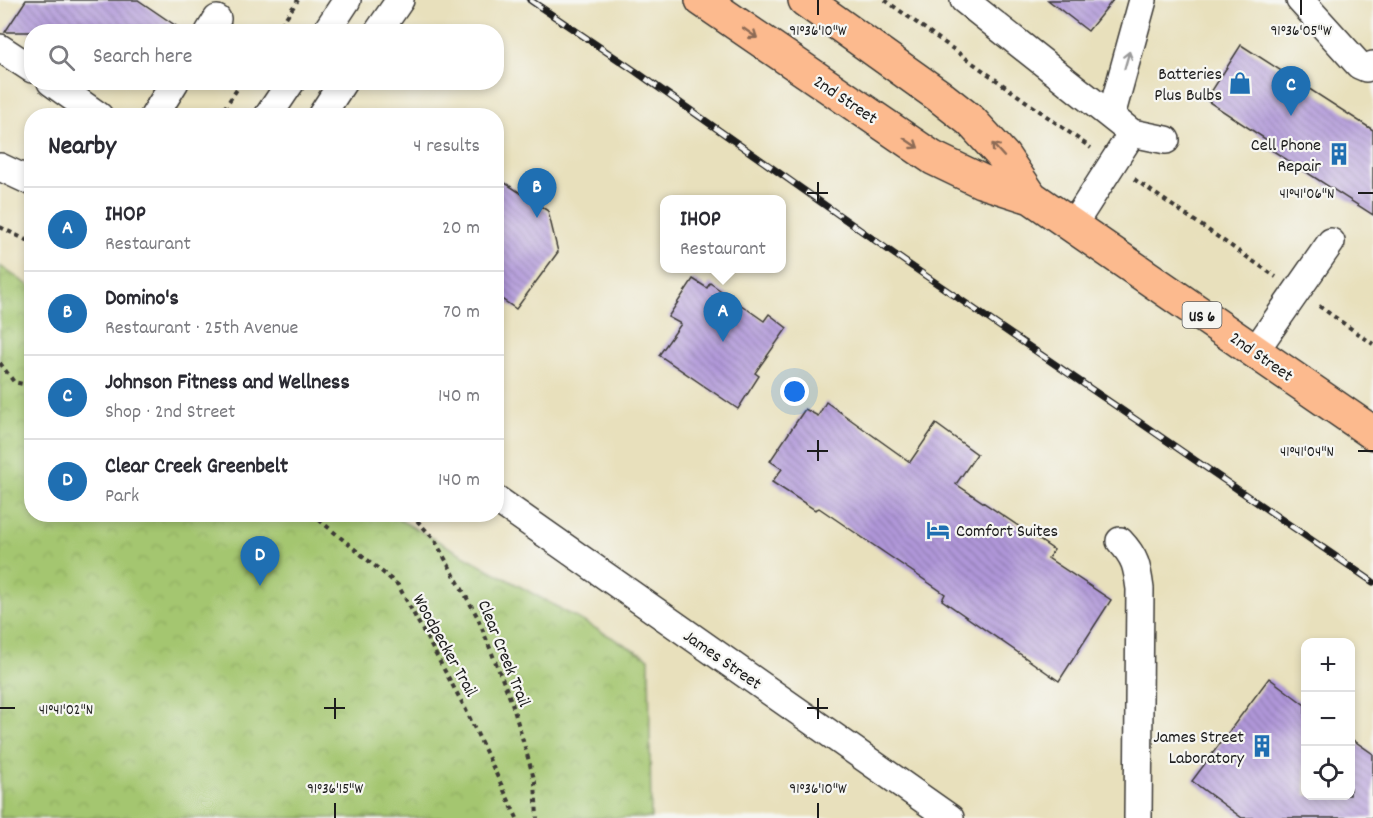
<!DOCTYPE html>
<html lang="en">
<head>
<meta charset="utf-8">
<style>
  body { margin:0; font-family:Dekko,sans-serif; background:#f2f2f3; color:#2b2b33 }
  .controls { position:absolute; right:18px; bottom:18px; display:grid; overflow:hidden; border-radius:12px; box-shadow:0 3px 9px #0003 }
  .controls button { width:54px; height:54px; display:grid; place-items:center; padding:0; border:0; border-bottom:2px solid #e1e1e2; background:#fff; color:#2b2b33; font:30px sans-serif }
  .you { position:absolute; left:795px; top:392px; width:21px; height:21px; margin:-15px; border:4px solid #fff; border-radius:50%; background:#1a73e8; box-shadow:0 0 0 9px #1a73e833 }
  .badge { display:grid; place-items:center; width:39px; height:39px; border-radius:50%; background:#1f6fb2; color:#fff; font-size:20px; font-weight:700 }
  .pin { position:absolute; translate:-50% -50px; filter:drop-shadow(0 2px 3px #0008) }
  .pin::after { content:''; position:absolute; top:32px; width:21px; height:18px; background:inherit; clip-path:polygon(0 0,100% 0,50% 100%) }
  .popup { position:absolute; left:660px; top:195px; width:126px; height:78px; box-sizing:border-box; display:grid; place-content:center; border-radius:12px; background:#fff; filter:drop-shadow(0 2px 4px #0005); font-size:20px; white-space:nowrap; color:#7c7c81 }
  .popup b { font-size:22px; color:#2b2b33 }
  .popup::after { content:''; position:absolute; left:50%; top:100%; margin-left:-12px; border:12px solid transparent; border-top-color:#fff }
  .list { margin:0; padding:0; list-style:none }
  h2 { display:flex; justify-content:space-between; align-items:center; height:78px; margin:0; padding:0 24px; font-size:26px }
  h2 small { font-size:20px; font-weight:400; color:#7c7c81 }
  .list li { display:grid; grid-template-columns:39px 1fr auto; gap:18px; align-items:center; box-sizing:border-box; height:84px; padding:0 24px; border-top:2px solid #e1e1e2 }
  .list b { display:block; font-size:22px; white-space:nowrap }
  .list p { margin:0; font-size:20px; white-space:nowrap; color:#7c7c81 }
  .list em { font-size:20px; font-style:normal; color:#7c7c81 }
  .icon { flex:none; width:33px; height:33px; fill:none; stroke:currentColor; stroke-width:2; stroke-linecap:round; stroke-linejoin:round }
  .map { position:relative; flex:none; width:1373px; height:818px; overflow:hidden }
  .search { position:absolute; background:#fff; box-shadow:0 3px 9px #0003; left:24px; top:24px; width:480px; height:66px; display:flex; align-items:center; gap:15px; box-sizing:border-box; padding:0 21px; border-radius:24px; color:#7c7c81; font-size:22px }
  .panel { position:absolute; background:#fff; box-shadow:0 3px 9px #0003; left:24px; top:108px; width:480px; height:414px; border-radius:24px }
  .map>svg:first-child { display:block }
  .park { fill:url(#park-crowns); stroke:#607146; stroke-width:1.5 }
  .building { fill:url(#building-back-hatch) }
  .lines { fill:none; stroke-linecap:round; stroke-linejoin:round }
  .minor-casing { stroke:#3b3934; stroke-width:30 }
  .major-casing { stroke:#3b3934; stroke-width:36 }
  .path { stroke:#3b3934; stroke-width:4; stroke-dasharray:4.5 4.5; stroke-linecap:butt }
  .minor { stroke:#fff; stroke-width:27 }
  .major { stroke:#fcba8e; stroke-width:33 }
  .rail-casing { stroke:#1c1c1c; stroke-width:7 }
  .rail { stroke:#f6f6f2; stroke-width:4.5; stroke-dasharray:14; stroke-linecap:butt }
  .oneway { stroke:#8c6b55 }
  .oneway2 { stroke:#999 }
  .ticks { fill:none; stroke:#1c1c1c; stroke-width:2 }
  .labels { text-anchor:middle; stroke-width:4.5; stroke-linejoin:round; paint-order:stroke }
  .shield { fill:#f6f6f2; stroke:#5d5d5c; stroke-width:1.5 }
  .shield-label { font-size:16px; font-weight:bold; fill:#1c1c1c }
  .poi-label { font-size:18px; fill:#1c1c1c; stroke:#f6f6f2; text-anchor:end }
  .street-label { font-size:18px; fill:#1c1c1c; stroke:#f6f6f2 }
  .ticks-label { font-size:15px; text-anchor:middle; fill:#1c1c1c; stroke:#f6f6f2; stroke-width:4.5; stroke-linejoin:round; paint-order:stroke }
</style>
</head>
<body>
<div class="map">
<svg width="1373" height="818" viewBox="0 0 1373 818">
  <defs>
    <pattern id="park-crowns" width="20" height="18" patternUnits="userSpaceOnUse" patternTransform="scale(1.5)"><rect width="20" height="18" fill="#a4c670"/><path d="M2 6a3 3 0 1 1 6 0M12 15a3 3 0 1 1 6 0" fill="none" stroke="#8daa60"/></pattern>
    <pattern id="building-back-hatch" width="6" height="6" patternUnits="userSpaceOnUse" patternTransform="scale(1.5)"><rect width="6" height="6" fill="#b097d9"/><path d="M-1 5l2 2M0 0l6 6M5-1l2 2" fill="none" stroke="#8e7aaf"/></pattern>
  </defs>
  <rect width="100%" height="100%" fill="#f6f6f2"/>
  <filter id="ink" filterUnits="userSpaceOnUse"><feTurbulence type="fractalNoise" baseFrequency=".0167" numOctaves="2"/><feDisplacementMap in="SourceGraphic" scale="12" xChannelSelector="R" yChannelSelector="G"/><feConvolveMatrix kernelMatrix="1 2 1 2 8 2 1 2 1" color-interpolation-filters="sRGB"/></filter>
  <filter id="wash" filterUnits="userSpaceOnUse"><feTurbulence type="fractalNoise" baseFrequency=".008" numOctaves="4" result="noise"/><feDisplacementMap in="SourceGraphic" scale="24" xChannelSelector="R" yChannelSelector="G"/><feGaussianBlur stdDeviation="1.35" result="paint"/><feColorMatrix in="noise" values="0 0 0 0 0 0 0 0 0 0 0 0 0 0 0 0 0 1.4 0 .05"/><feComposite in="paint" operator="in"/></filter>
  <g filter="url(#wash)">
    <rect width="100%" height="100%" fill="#e8e0bc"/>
    <!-- park -->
    <path class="park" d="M0 266 31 287 32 514 391 515 649 658 651 818H0Z"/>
    <g id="blocks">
      <!-- building -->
      <path class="building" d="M26 0H138L185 32H5Z
        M1048 0H1113L1088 31Z
        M1241 45 1373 130V215L1267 147 1270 142 1206 100Z
        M496 177 548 211 558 252 516 309 496 295Z
        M693 279 707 288 710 283 764 321 769 314 787 328 755 373 759 376 738 409 659 355 681 324 668 317Z
        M826 402 910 462 936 424 977 454 956 484 1054 550 1048 558 1111 600 1059 681 942 600 945 594 819 508 815 510 772 482 782 469 770 461 805 409 818 416Z
        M1269 678 1305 705V795H1350V738L1373 754V818H1242L1192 781Z"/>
    </g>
  </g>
  <g filter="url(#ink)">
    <use href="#blocks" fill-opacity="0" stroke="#3b3934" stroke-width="1.5"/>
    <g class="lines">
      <!-- minor casing -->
      <g class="minor-casing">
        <path id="minor" d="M964 0 1132 133 1166 140
          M1300 0 1359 65 1366 68 1373 65
          M209 32 217 19
          M326 32 347 0
          M378 32 400 0
          M0 48 32 69
          M51 82 99 116
          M154 116 175 82
          M268 116 291 82
          M321 116 343 82
          M1111 116 1143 0
          M0 167 32 182
          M1073 225 1132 133
          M1255 351 1331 242
          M496 499 950 818
          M1120 541C1136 558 1137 567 1140 589L1138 818"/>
      </g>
      <!-- major casing -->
      <g class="major-casing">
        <path id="major" d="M702 0 933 158 981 181 1031 197 1373 433
          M805 0 938 95 971 121 1004 157 1031 197"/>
      </g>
      <!-- path -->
      <path class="path" d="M885 0 1091 148
        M276 32 298 0
        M219 116 242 82
        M1134 179 1276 277
        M0 227 32 243
        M1319 306 1373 344
        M0 363 14 382 32 386
        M312 514 398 585 465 708 517 818
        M411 514 434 539 477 616 512 703 535 782 537 818"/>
      <!-- minor -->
      <use href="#minor" class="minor"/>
      <!-- major -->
      <use href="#major" class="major"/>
      <!-- rail casing -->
      <g class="rail-casing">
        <path id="rail" d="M530 0 635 71 907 263 1373 582"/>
      </g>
      <!-- rail -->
      <use href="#rail" class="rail"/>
    </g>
    <!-- one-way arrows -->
    <defs><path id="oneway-shaft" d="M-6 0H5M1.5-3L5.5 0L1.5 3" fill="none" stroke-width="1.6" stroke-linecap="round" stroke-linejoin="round" transform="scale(1.5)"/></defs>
    <g class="oneway">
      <use href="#oneway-shaft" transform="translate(750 33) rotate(35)"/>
      <use href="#oneway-shaft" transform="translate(911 143) rotate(34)"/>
      <use href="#oneway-shaft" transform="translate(998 150) rotate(-132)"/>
    </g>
    <use class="oneway2" href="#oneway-shaft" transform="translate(1127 60) rotate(-74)"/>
  </g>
  <!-- ticks -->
  <path class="ticks" d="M818 0V15M1301 0V15M818 182V203M807 193H828M1358 193H1373M818 440V461M807 451H828M1358 451H1373M335 698V719M818 698V719M0 708H15M324 708H345M807 708H828M335 803V818M818 803V818"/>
  <!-- icons -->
  <defs>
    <g id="shop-bare" transform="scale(1.8)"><path d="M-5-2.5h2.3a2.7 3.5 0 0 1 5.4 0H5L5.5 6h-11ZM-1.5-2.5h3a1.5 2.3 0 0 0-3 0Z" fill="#1f6fb2" stroke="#f6f6f2" stroke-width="2.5" paint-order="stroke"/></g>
    <g id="building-bare" transform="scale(1.8)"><path d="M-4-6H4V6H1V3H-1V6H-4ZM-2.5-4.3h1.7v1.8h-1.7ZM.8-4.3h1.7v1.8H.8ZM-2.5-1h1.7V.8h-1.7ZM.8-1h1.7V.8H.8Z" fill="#1f6fb2" stroke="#f6f6f2" stroke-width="2.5" paint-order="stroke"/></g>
    <g id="hotel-bare" transform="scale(1.8)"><path d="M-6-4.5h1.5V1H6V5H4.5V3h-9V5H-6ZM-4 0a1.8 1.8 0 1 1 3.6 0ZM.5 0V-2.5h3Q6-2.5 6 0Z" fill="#1f6fb2" stroke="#f6f6f2" stroke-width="2.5" paint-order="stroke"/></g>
  </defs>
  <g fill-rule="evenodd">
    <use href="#shop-bare" x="1240" y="83"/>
    <use href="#building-bare" x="1339" y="154"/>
    <use href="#hotel-bare" x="938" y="530"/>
    <use href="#building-bare" x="1262" y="746"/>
  </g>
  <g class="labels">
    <!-- shield labels -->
    <rect class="shield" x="1182.5" y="302" width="39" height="26" rx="4.5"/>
    <g class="shield-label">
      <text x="1202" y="321">US 6</text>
    </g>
    <!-- poi labels -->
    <g class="poi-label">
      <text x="1222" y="79">Batteries<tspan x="1222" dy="21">Plus Bulbs</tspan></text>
      <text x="1321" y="150">Cell Phone<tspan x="1321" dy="21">Repair</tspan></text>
      <text x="956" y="536" text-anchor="start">Comfort Suites</text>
      <text x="1244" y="742">James Street<tspan x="1244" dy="21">Laboratory</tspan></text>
    </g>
    <!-- street labels -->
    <g class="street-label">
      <text transform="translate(846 99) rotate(34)" y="6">2nd Street</text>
      <text transform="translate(1262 356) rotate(35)" y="6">2nd Street</text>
      <text transform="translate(446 645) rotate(61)" y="6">Woodpecker Trail</text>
      <text transform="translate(505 653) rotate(68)" y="6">Clear Creek Trail</text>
      <text transform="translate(723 659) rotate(35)" y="6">James Street</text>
    </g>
  </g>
  <g class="ticks-label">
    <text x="818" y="35">91°36'10"W</text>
    <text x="1301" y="35">91°36'05"W</text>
    <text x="1307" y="198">41°41'06"N</text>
    <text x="1307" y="456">41°41'04"N</text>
    <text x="66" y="714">41°41'02"N</text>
    <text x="335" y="793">91°36'15"W</text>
    <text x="818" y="793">91°36'10"W</text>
  </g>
</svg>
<div class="controls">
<button>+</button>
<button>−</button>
<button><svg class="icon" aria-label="locate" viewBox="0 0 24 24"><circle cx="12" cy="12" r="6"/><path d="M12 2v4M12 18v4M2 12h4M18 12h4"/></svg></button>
</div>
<div class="you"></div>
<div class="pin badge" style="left:723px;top:342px">A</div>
<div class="popup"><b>IHOP</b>Restaurant</div>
<div class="pin badge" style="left:537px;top:218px">B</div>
<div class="pin badge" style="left:1291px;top:116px">C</div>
<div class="pin badge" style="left:260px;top:586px">D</div>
<div class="search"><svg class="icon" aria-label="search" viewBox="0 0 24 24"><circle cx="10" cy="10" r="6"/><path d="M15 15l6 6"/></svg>Search here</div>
<section class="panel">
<h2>Nearby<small>4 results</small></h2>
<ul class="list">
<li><span class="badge">A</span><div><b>IHOP</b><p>Restaurant</p></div><em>20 m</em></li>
<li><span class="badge">B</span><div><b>Domino's</b><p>Restaurant · 25th Avenue</p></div><em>70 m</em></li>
<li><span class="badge">C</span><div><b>Johnson Fitness and Wellness</b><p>Shop · 2nd Street</p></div><em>140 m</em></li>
<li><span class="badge">D</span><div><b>Clear Creek Greenbelt</b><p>Park</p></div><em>140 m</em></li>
</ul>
</section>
</div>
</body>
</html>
